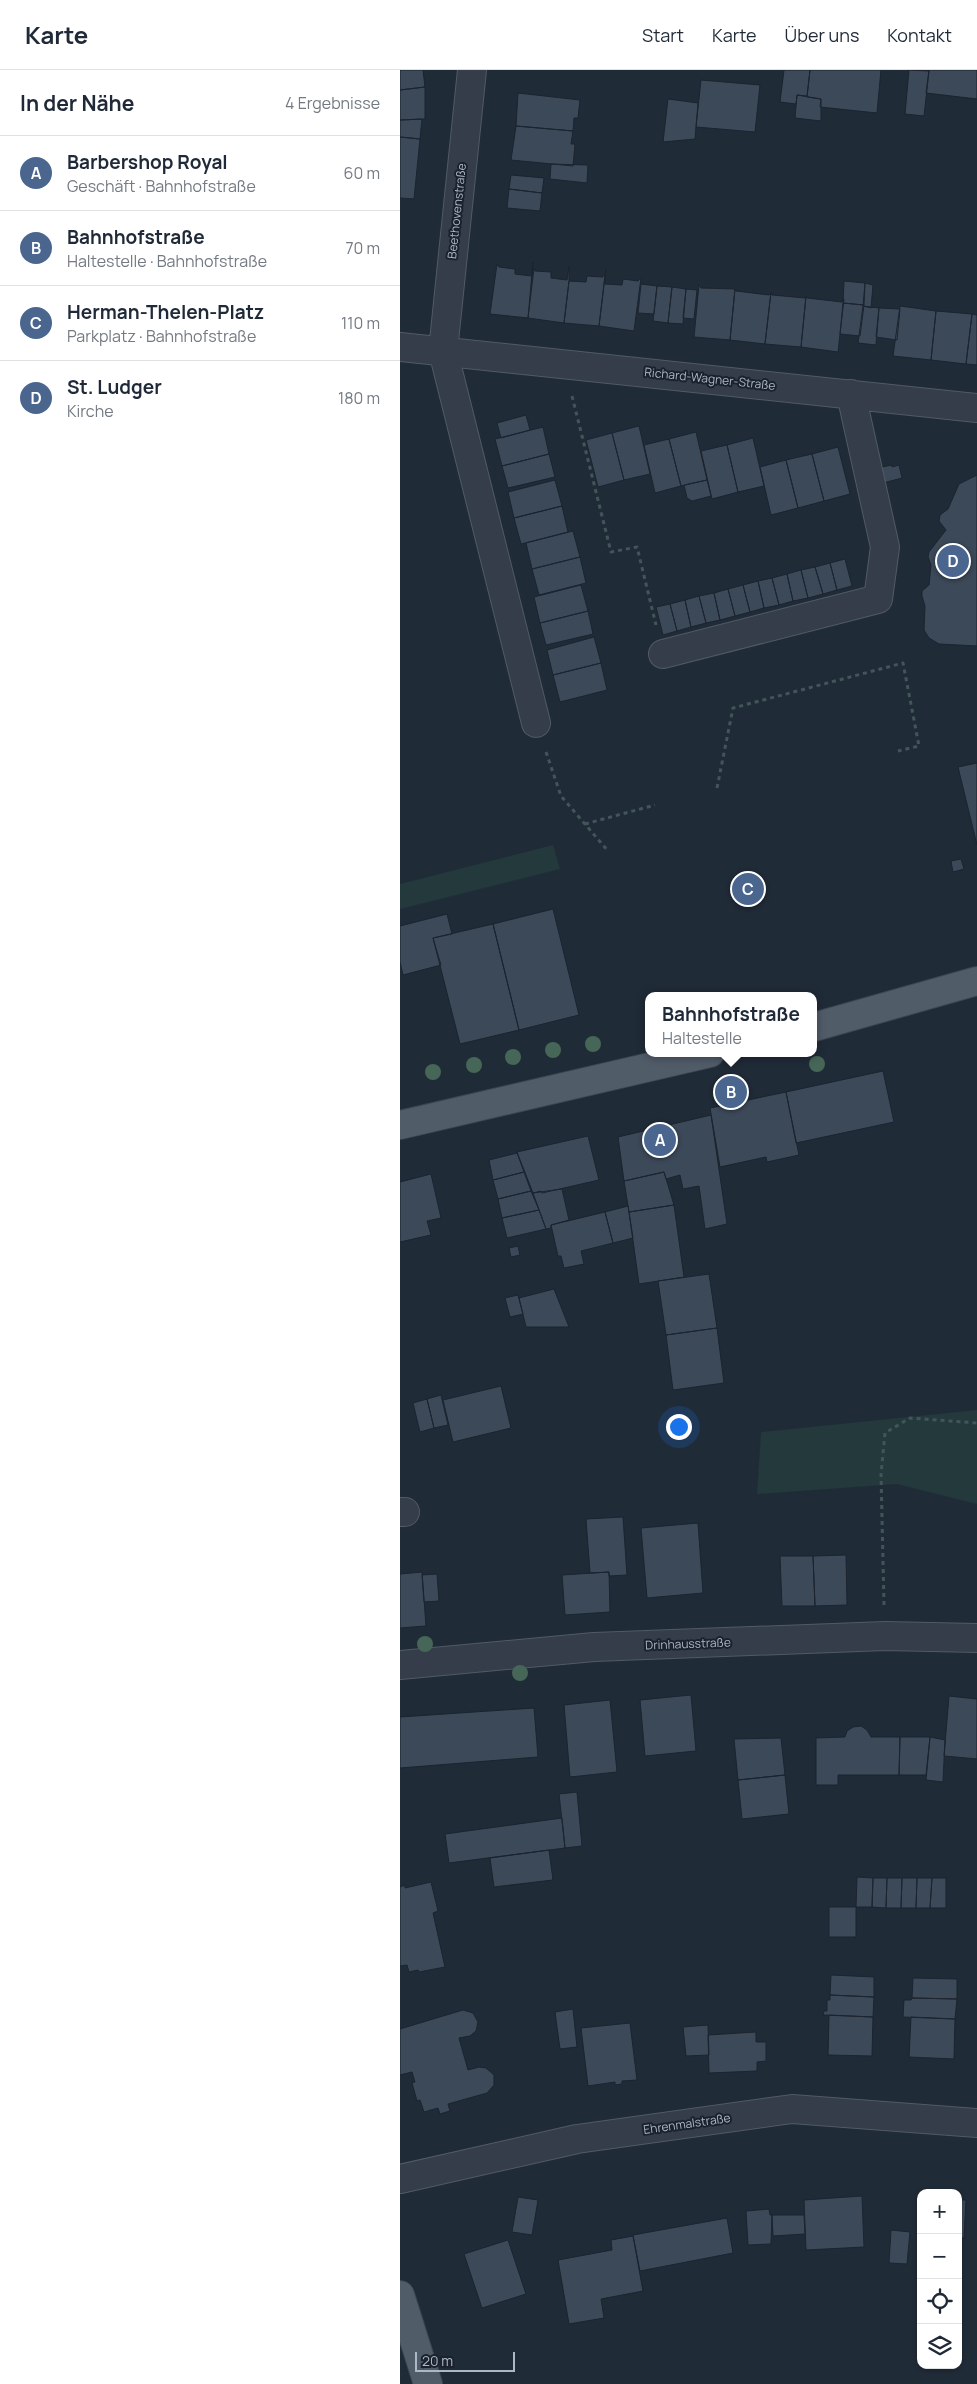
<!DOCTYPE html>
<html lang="de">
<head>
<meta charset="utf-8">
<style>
  body { margin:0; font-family:Manrope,sans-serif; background:#f6f6f7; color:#1f2937 }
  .controls { position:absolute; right:15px; bottom:15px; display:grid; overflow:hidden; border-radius:10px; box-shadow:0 1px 4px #0004 }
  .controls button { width:45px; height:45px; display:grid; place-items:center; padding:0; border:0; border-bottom:1px solid #e0e1e3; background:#fff; color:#1f2937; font:25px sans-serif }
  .scale { position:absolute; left:15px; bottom:12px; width:100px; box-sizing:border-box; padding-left:5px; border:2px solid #aeb7c5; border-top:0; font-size:14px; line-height:18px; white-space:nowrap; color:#aeb7c5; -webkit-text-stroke:4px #19222d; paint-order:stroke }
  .you { position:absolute; left:278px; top:1356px; width:18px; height:18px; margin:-12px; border:4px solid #fff; border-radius:50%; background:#1a73e8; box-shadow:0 0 0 8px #1a73e833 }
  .badge { display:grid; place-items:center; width:32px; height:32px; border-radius:50%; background:#4a668f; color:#fff; font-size:16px; font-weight:700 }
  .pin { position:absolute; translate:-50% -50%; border:2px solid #fff; box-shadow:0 1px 5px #0006 }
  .popup { position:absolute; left:245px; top:922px; width:172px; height:65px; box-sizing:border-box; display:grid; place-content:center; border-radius:10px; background:#fff; filter:drop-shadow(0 1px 4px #0005); font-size:16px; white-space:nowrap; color:#747a83 }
  .popup b { font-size:19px; color:#1f2937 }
  .popup::after { content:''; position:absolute; left:50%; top:100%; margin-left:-10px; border:10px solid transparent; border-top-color:#fff }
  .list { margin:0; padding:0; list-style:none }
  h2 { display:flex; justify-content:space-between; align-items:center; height:65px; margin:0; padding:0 20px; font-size:21px }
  h2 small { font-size:16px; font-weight:400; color:#747a83 }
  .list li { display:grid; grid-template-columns:32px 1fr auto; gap:15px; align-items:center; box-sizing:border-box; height:75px; padding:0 20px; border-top:1px solid #e0e1e3 }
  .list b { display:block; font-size:19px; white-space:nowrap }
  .list p { margin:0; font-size:16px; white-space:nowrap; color:#747a83 }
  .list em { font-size:16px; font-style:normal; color:#747a83 }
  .icon { flex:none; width:28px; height:28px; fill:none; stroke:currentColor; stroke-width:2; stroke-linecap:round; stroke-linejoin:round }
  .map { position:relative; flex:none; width:577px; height:2314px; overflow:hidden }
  header { display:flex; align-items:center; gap:30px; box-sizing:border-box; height:70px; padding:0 25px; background:#fff; border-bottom:1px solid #e0e1e3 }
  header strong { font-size:24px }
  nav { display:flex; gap:28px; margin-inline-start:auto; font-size:18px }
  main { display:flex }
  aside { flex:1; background:#fff }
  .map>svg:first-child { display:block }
  .green { fill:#23393b }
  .building { fill:#3c4959; stroke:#1b242f }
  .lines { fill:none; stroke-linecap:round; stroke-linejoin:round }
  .minor-casing { stroke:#515a66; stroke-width:30 }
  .major-casing { stroke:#3d4652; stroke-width:30 }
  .path { stroke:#425659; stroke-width:3; stroke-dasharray:4 4; stroke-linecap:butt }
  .minor { stroke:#343d49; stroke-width:28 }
  .major { stroke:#515c69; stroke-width:28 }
  .tree { fill:#466657 }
  .labels { text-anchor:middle; stroke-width:4; stroke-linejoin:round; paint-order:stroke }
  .street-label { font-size:12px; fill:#aeb7c5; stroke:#19222d }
</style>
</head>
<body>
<header>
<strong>Karte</strong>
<nav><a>Start</a><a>Karte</a><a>Über uns</a><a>Kontakt</a></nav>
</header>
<main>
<aside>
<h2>In der Nähe<small>4 Ergebnisse</small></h2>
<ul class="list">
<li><span class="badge">A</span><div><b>Barbershop Royal</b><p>Geschäft · Bahnhofstraße</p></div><em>60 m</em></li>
<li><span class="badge">B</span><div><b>Bahnhofstraße</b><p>Haltestelle · Bahnhofstraße</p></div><em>70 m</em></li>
<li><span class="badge">C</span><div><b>Herman-Thelen-Platz</b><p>Parkplatz · Bahnhofstraße</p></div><em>110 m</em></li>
<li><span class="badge">D</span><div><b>St. Ludger</b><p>Kirche</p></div><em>180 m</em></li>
</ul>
</aside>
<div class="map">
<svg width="577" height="2314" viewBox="0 0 577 2314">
  <rect width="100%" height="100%" fill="#202b38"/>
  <!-- green -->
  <path class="green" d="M153 775 160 799 0 839V814Z
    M577 1340V1434L497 1414 357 1424 361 1362Z"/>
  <!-- building -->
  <path class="building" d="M0 0H23L25 17 0 20Z
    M384 0H410L407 26 397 25 396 34 380 32Z
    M410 0H481L477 43 420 37 421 29 407 27Z
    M509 0 529 1 524 46 505 44Z
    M529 0H577V29L526 23Z
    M301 10 360 15 355 62 296 57Z
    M25 17V49L0 50V20Z
    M118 23 180 30 178 48H174L173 61 116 56Z
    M397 25 421 29V51L395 48Z
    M268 29 298 33 295 69 263 72Z
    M22 49 20 69 0 67V50Z
    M116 56 173 61 171 74H175L173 96 111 90Z
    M0 67 20 69 14 129 0 128Z
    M151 94 188 95 187 113 150 109Z
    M111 105 144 108 142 123 109 119Z
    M109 119 142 123 140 141 107 138Z
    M133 192 128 248 90 244 97 194 99 197 115 199V204L132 206Z
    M169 196V211L164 253 128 248 134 198 135 201 151 202V208L167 210Z
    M206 199 205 214 222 215 223 209 238 211 241 208 234 261 199 256Z
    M203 205H205L199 256 164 253 169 211 186 212 187 206 203 207Z
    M444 211 465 213 464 235 443 233Z
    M465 213 473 215 471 238 463 236Z
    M241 214 257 216 254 244 238 243Z
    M299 215 301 218 335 219 330 270 294 267Z
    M257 216 272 217 268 253 253 251Z
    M272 217 286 219 283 254 268 253Z
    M286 219 297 220 294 249 283 248Z
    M335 219 336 221 369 225 371 222 365 274 330 270Z
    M371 222 372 225 405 228 406 226 401 277 365 274Z
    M406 226 407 228 442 232 444 229 438 282 401 277Z
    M443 233 464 235 460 266 440 264Z
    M463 236 479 238 476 275 458 273Z
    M500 236 536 241 531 290 493 286Z
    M479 238 500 239 497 270 476 267Z
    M536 241 572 244 566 294 531 290Z
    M572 244 577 245V295L566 294Z
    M126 345 130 360 101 368 97 353Z
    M239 356 250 404 224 410 212 363Z
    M143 357 149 384 102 396 95 369Z
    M296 362 307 410 281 416 269 369Z
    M212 363 224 410 198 417 186 370Z
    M353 368 364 416 338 422 327 375Z
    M269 369 281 416 255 423 244 375Z
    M327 375 338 422 312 429 301 381Z
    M438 377 450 424 424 431 412 384Z
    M149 384 155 407 108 418 102 396Z
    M412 384 424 431 398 438 386 390Z
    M386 390 398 438 371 445 360 397Z
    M492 395V397L499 395 502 408 483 413 480 400 482 397Z
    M577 405V576L539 574 529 568 524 560 525 536 522 526V521L529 515 531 495 528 487 529 482 546 460 539 451 540 445 548 439 559 414Z
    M155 410 162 436 114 448 108 422Z
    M307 410 311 426 292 431 287 428 284 415Z
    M162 436 168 462 121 474 114 448Z
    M173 461 180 487 132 499 126 473Z
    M180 487 186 513 139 525 132 499Z
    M445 489 452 516 437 520 430 493Z
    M430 493 437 520 423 524 415 497Z
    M415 497 423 524 408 528 401 500Z
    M401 500 408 528 393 531 387 504Z
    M387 504 393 531 379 535 372 508Z
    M372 508 379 535 364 538 358 511Z
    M358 511 364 538 350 542 343 515Z
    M181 515 188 541 140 553 134 527Z
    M343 515 350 542 335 546 328 519Z
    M328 519 335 546 320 550 314 523Z
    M314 523 320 550 306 553 299 526Z
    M299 526 306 553 291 557 285 530Z
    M285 530 291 557 277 561 270 534Z
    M270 534 277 561 263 565 256 537Z
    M188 541 193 564 146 575 140 553Z
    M194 567 201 593 153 605 147 580Z
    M201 593 207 620 160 632 153 605Z
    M577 693V775L558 697Z
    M561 789 564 799 553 802 551 791Z
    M153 839 179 945 119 960 93 854Z
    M47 844 52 864 33 868 41 895 3 905 0 892V856Z
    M93 854 119 960 60 974 33 868Z
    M483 1001 494 1052 396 1073 386 1022Z
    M386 1022 399 1085 367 1092 366 1087 320 1097 310 1038Z
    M311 1045 327 1154 305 1159 299 1116 283 1119 280 1105 266 1109 264 1102 224 1111 218 1067Z
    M188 1066 199 1110 142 1123 141 1121 133 1123 117 1082Z
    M117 1083 124 1102 93 1110 89 1090Z
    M124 1102 131 1121 98 1129 93 1110Z
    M264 1102 274 1135 229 1142 224 1111Z
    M31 1104 41 1148 27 1151 31 1165 0 1172V1112Z
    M162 1119 169 1150 151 1155V1158L146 1159 133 1123Z
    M131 1121 139 1140 102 1148 98 1129Z
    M274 1135 284 1207 239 1214 229 1142Z
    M228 1136 233 1168 213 1173 205 1142Z
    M139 1140 146 1159 107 1168 102 1148Z
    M205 1142 213 1173 181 1181 184 1194 164 1198 161 1186H158L151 1155Z
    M118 1176 120 1185 111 1187 109 1178Z
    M309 1204 317 1258 266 1265 258 1211Z
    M154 1219 169 1257H126L119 1228Z
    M118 1225 123 1244 110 1247 105 1228Z
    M317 1258 324 1313 273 1320 266 1265Z
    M101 1316 111 1358 53 1372 43 1330Z
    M41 1325 48 1355 34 1358 27 1329Z
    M27 1329 34 1358 20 1362 13 1333Z
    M223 1447 227 1505 209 1506V1502L190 1503 186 1449Z
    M298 1453 303 1523 247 1528 241 1458Z
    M446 1485 447 1535 415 1536 413 1486Z
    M380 1486H413L415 1536H382Z
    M22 1502 26 1556 0 1558V1504Z
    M209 1502 210 1542 165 1545 162 1505Z
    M37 1504 39 1531 24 1532 22 1505Z
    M291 1625 296 1681 245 1686 240 1630Z
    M549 1626 577 1629V1689L544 1686Z
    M210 1630 217 1702 170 1707 164 1635Z
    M134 1638 138 1687 0 1698V1647Z
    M461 1656 467 1660 471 1667H500L499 1705H438V1715H416V1668L445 1667 447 1661 453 1657Z
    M500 1667H530L526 1705H499Z
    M530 1667 545 1670 543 1712 526 1710Z
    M381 1668 385 1705 338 1710 334 1669Z
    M385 1705 389 1744 342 1749 338 1710Z
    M177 1722 182 1776 165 1778 159 1724Z
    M162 1748 165 1778 49 1793 45 1764Z
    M149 1780 153 1810 94 1817 90 1788Z
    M457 1807 473 1808 472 1837H456Z
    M473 1808H487L486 1838 472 1837Z
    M487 1808H502L501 1838H486Z
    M502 1808H517L516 1838H501Z
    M517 1808H532L530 1838H516Z
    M532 1808H546V1838H530Z
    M31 1812 38 1841 33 1843 45 1897 19 1902 18 1900 9 1902 7 1895 0 1896V1817L5 1815V1818Z
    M429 1837H456V1867H429Z
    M431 1905 474 1907V1927L430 1925Z
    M513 1908 557 1909V1929L512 1928Z
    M430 1925 474 1927 473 1947 423 1945 424 1941H427V1930H430Z
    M512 1928 557 1929 555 1949 503 1947 504 1930H511Z
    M173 1939 177 1977 160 1979 155 1942Z
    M63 1940 73 1943 78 1952 76 1961 70 1966 59 1968 68 2000 79 1997 86 1998 94 2005V2015L87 2023 48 2034 50 2041 40 2044 38 2038 24 2042 20 2030 17 2031 12 2013 15 2012 12 2002 0 2005V1959Z
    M429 1945 473 1947 472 1986 428 1985Z
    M511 1947 555 1949 554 1989 509 1987Z
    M230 1953 237 2010 222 2011V2014L215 2015V2012L188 2016 181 1958Z
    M308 1955 309 1985 286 1986 283 1957Z
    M356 1962V1972H366V1991L357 1992V2001L309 2003 308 1965Z
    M462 2126 464 2177 406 2180 404 2130Z
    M118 2127 138 2130 132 2165 112 2162Z
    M521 2127V2165H518Z
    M558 2130H566L564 2168H558Z
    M369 2139 370 2145H372L371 2174 348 2175 346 2141Z
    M372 2145H404L405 2164 373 2166Z
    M327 2148 333 2183 240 2201 233 2165Z
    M491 2160 510 2162 507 2194 489 2193Z
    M233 2166 243 2221 201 2229 204 2248 169 2254 158 2190 212 2180 211 2170Z
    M108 2170 126 2224 82 2238 64 2184Z"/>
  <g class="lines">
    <!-- minor casing -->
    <g class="minor-casing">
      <path id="minor" d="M72 0 43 281 136 653
        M0 277 577 338
        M263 584 478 529 485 477 451 324
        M0 1442H5
        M0 1595 194 1577 485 1566 577 1568
        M0 2109 177 2069 392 2039 577 2053"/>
    </g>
    <!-- major casing -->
    <g class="major-casing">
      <path id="major" d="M414 957 577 911
        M0 1055 310 983
        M0 2225 28 2314"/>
    </g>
    <!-- path -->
    <path class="path" d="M172 326 211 482 237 477 256 555
      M146 682 161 726 208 781
      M317 718 333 638 503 593 519 676 498 681
      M185 754 255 735
      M484 1535 481 1404 485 1363 510 1348 577 1353"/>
    <!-- minor -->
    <use href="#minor" class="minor"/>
    <!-- major -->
    <use href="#major" class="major"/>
  </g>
  <!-- trees -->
  <g class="tree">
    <circle cx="193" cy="974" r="8"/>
    <circle cx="153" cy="980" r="8"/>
    <circle cx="113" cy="987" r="8"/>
    <circle cx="417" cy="994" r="8"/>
    <circle cx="74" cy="995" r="8"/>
    <circle cx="33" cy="1002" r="8"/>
    <circle cx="25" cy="1574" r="8"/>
    <circle cx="120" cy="1603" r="8"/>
  </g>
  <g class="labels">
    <!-- street labels -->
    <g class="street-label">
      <text transform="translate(57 141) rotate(-84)" y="4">Beethovenstraße</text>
      <text transform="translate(310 309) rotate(6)" y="4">Richard-Wagner-Straße</text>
      <text transform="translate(288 1574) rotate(-2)" y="4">Drinhausstraße</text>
      <text transform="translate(287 2054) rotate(-8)" y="4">Ehrenmalstraße</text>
    </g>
  </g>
</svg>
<div class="controls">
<button>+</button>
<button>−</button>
<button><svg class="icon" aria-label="locate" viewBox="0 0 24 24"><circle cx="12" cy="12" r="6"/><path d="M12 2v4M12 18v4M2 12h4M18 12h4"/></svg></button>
<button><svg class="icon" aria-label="layers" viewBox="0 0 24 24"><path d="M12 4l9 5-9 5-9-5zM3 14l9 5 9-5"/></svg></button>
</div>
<div class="scale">20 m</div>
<div class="you"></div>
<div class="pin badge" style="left:260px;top:1070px">A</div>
<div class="pin badge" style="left:331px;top:1022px">B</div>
<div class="popup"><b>Bahnhofstraße</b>Haltestelle</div>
<div class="pin badge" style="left:348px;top:819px">C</div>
<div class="pin badge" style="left:553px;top:491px">D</div>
</div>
</main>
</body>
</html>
